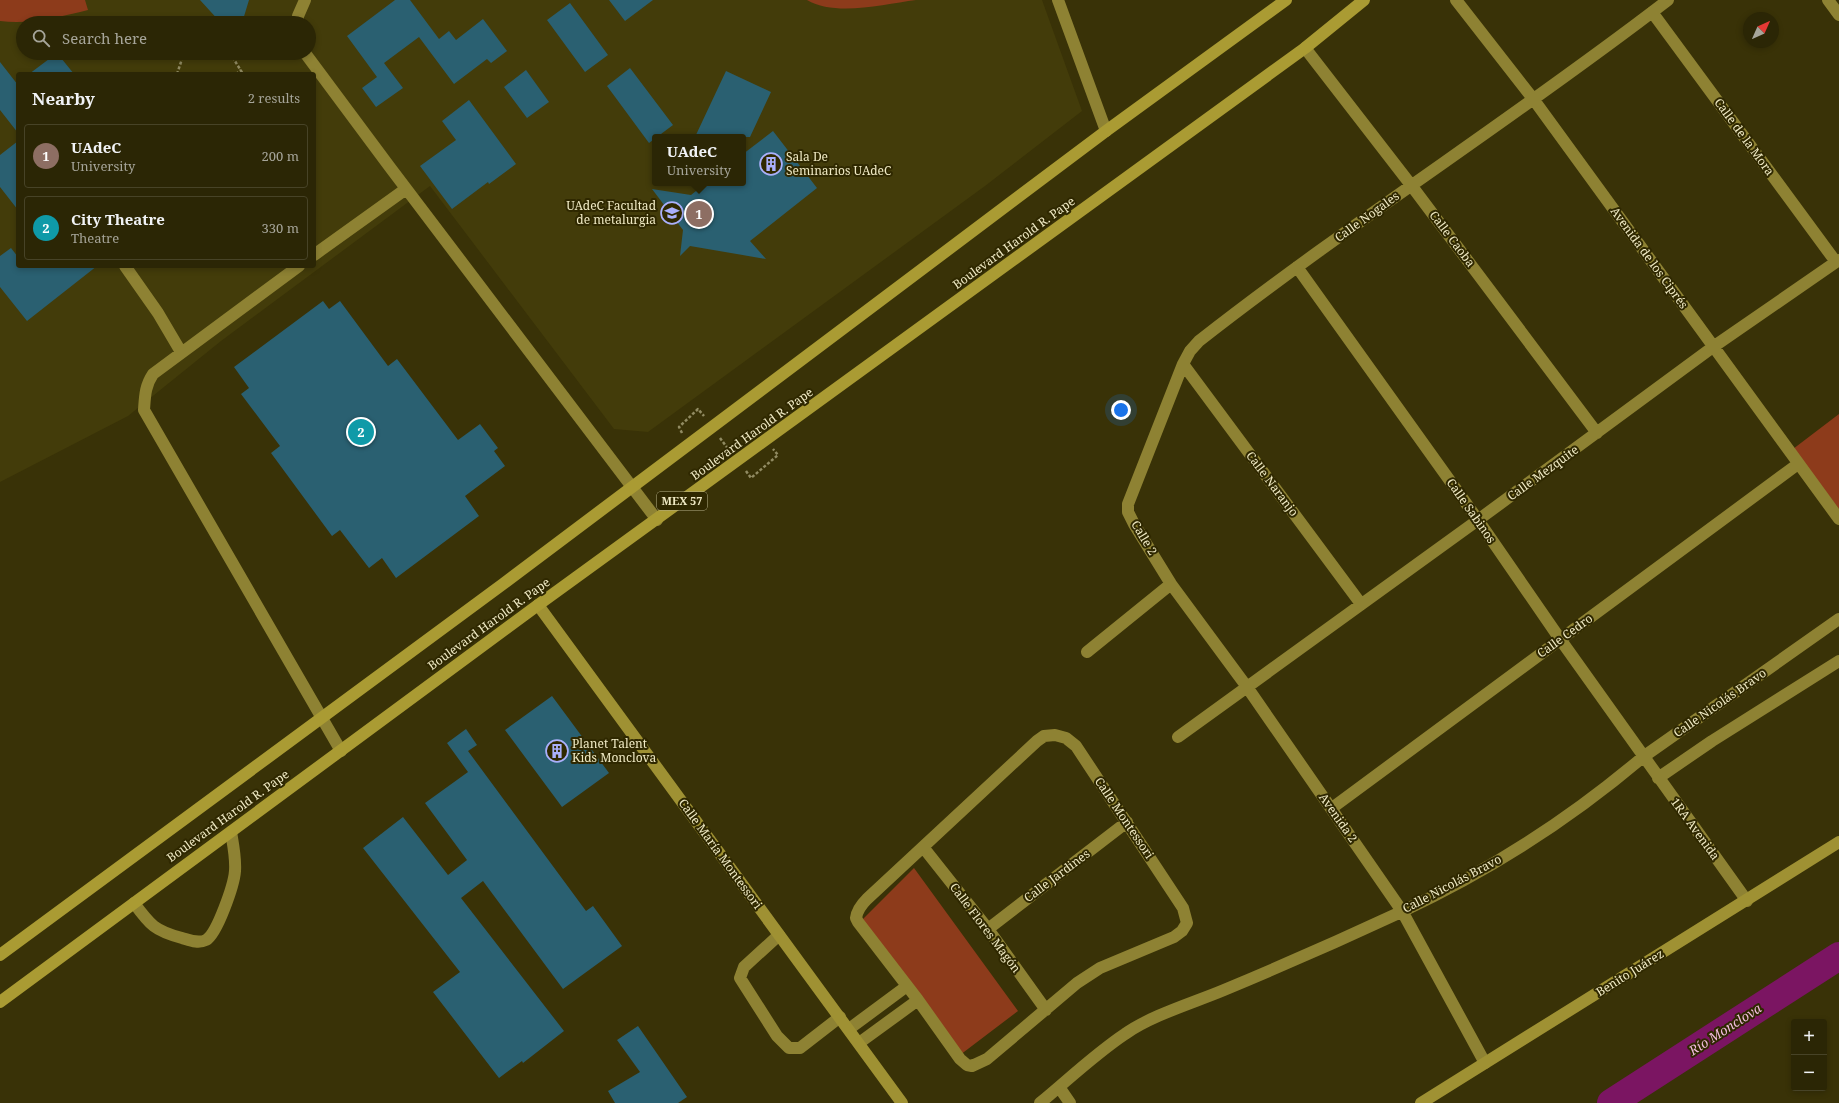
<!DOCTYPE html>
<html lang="en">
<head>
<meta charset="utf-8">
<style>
  body { margin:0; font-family:"Noto Serif",serif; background:#373213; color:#f1f3f6 }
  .controls { position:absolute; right:12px; bottom:12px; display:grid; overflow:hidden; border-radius:4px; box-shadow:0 2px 6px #0003 }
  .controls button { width:36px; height:36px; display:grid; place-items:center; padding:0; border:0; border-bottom:1px solid #474327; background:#2b2605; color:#f1f3f6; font:20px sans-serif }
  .compass { position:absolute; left:1743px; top:12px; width:36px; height:36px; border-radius:50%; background:#2b2605; box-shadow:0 2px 6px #0003; rotate:45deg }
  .you { position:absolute; left:1121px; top:410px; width:14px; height:14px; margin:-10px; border:3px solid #fff; border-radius:50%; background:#1a73e8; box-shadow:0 0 0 6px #1a73e833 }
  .badge { display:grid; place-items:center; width:26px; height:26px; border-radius:50%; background:#b45309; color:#fff; font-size:13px; font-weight:700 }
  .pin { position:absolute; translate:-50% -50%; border:2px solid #fff; box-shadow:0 1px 4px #0006 }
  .popup { position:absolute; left:652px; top:134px; width:94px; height:52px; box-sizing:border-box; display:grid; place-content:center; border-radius:4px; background:#2b2605; filter:drop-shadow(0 1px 3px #0005); font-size:13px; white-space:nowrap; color:#a6a59a }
  .popup b { font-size:15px; color:#f1f3f6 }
  .popup::after { content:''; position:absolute; left:50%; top:100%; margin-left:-8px; border:8px solid transparent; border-top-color:#2b2605 }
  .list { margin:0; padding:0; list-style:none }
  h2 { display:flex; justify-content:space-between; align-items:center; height:52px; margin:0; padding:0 16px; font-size:17px }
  h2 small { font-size:13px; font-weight:400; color:#a6a59a }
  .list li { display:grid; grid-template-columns:26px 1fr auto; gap:12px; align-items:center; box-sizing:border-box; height:64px; margin:0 8px 8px; padding:0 8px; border:1px solid #474327; border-radius:4px }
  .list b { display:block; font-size:15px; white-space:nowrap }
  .list p { margin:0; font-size:13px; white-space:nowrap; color:#a6a59a }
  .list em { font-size:13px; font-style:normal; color:#a6a59a }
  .icon { flex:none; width:22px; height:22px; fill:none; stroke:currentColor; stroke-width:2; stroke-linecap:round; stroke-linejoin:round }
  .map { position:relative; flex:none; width:1839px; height:1103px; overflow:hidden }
  .search { position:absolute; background:#2b2605; box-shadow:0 2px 6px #0003; left:16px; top:16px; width:300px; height:44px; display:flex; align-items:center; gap:10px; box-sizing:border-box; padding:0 14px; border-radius:22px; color:#a6a59a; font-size:15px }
  .panel { position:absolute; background:#2b2605; box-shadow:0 2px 6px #0003; left:16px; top:72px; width:300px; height:196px; border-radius:4px }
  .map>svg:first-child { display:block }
  .built { fill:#433c0a; fill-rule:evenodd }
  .green { fill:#8d3b1b }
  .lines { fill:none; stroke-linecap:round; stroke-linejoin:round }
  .river { stroke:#7b1562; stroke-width:28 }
  .building { fill:#2a6071 }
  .path { stroke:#918b62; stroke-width:2.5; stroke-dasharray:3 2; stroke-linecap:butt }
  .minor { stroke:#8e8233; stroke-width:12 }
  .major { stroke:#9f9133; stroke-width:12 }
  .highway { stroke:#aa9b33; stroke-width:12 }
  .labels { text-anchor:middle; stroke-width:4; stroke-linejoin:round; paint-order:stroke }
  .shield { fill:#2f2800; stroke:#b6b089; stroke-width:1 }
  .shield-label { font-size:11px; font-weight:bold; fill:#f0eac4 }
  .street-label { font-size:12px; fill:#f0eac4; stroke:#2f2800 }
  .poi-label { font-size:12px; fill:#f0eac4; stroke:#2f2800; text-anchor:start }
  .water-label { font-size:13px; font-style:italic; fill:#f1bcdd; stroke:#2f2800 }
</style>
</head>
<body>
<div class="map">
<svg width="1839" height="1103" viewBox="0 0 1839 1103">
  <rect width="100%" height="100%" fill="#393207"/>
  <!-- built -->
  <path class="built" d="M0 0H1042L1082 111 985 186 648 432 614 429 430 186 221 341 128 416 0 482ZM23 23H309V53H23ZM18 74H314V266H18ZM655 137H743V183H655Z"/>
  <!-- green -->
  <path class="green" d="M0 0H85L88 10C59 17 30 25 0 21Z
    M807 0H916C884 4 836 17 807 0Z
    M1839 414V509L1793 449Z
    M914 868 1018 1011 960 1055 862 920Z"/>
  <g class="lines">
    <!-- river -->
    <path class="river" d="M1611 1103 1839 956"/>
  </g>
  <!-- building -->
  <path class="building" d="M200 0H249L242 23H221Z
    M395 0H410L439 39 449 31 456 40 483 19 507 51 491 63 487 59 454 84 419 37 384 63 403 88 376 107 362 88 377 77 347 36Z
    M609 0H653L625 21Z
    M570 3 608 55 585 72 547 20Z
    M57 53 74 74H29Z
    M0 62 18 85V133L0 110Z
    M630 68 673 125 649 143 607 86Z
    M526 70 549 102 527 118 504 87Z
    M726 71 771 92 750 137H695Z
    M469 100 516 164 489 184 488 182 452 209 420 166 456 140 442 121Z
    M773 131 817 188 750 241 766 259 690 246 680 256 683 230 652 189 691 195 706 183H743V154Z
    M18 141V210L0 187V155Z
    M11 248 18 257V266H97L27 321 0 287V256Z
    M323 301 329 309 340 301 388 366 397 359 458 440 480 424 498 448 494 451 505 466 465 496 479 516 396 578 382 558 369 568 340 530 332 536 271 453 280 446 241 394 249 388 234 367Z
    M552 696 609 773 562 807 505 730Z
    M466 729 477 745 468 751 586 911 593 906 622 946 563 989 483 881 461 898 564 1031 523 1063 522 1061 499 1078 433 992 460 972 363 848 403 817 448 875 467 860 425 803 468 772 447 743Z
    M638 1026 687 1097 678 1103H615L608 1091 640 1072 617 1040Z"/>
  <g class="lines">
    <!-- path -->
    <path class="path" d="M193 23 199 19 205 23
      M230 53 243 74
      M177 74 184 53
      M236 74 241 70
      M682 433 679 427 698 409 704 416
      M720 438 729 450
      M746 471 751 478 778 455 773 449"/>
    <!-- minor -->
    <path class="minor" d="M1058 0 1106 131
      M1456 0 1534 100 1839 519
      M1828 0 1839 15
      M1652 12 1836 262
      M298 23V16L305 0
      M1305 48 1411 185 1597 433
      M305 53 389 166 657 520
      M314 255 406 189
      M125 266 158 313 181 352
      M299 266 153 374C145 386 145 396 144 410L341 751
      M1297 267 1478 520 1560 639 1747 901
      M1183 364 1361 604
      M1087 652 1171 584
      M1055 735 1066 738 1076 746 1183 908 1187 923 1182 931 1174 937 1100 968 1077 983 987 1059 972 1066 967 1065 960 1059 918 1000 858 922 856 918C857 910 861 905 867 899L1037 741 1044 736Z
      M1178 737 1478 520 1713 347 1839 260
      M1658 778 1712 741 1839 661
      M1332 808 1798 464
      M923 847 988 929 1046 1010
      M134 903C150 925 155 931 182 938 189 940 198 944 206 940 217 934 234 885 235 871 236 858 233 844 231 832
      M988 929 1127 822
      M779 935 744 967 740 978 777 1036 789 1048H800L840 1017
      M849 1029 907 986
      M859 1043 918 1000
      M1485 1063 1402 911 1247 687 1171 584 1134 524 1128 512V504L1183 364 1190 351 1199 341C1351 222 1515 118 1668 0
      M1059 1087 1070 1103
      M1040 1103C1068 1080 1095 1054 1125 1034 1152 1015 1193 1003 1224 990 1284 965 1343 939 1401 912 1487 872 1571 818 1643 757L1839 619"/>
    <!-- major -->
    <path class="major" d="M538 605 902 1103
      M1421 1103 1839 842"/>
    <!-- highway -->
    <path class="highway" d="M0 955 503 584 1106 131 1286 0
      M0 1002 538 605 1305 48 1364 0"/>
  </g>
  <!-- icons -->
  <defs>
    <g id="building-ring" transform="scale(1.15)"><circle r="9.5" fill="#2f2800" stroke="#aab0fb" stroke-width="1.5"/><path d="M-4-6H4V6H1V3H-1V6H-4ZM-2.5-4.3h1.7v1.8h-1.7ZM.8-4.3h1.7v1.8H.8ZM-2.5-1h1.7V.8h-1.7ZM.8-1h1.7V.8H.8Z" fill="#aab0fb"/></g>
    <g id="university-ring" transform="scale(1.15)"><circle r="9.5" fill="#2f2800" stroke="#aab0fb" stroke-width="1.5"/><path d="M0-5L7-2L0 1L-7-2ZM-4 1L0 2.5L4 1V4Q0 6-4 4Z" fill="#aab0fb"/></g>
  </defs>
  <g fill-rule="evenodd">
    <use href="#building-ring" x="771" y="164"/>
    <use href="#university-ring" x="672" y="213"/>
    <use href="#building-ring" x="557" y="751"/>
  </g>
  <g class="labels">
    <!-- shield labels -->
    <rect class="shield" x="657" y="492" width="50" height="18" rx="3"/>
    <g class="shield-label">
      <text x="682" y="505">MEX 57</text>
    </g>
    <!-- street labels -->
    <g class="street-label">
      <text transform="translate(1744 137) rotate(54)" y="4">Calle de la Mora</text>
      <text transform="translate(1367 217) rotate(-36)" y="4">Calle Nogales</text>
      <text transform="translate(1452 239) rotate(53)" y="4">Calle Caoba</text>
      <text transform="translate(1014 243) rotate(-36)" y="4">Boulevard Harold R. Pape</text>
      <text transform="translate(1649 258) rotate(54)" y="4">Avenida de los Ciprés</text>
      <text transform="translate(752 434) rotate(-36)" y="4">Boulevard Harold R. Pape</text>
      <text transform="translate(1543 473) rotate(-36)" y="4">Calle Mezquite</text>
      <text transform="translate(1272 484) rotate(53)" y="4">Calle Naranjo</text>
      <text transform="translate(1471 511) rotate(55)" y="4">Calle Sabinos</text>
      <text transform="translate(1144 538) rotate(59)" y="4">Calle 2</text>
      <text transform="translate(489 624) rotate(-36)" y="4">Boulevard Harold R. Pape</text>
      <text transform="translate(1565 636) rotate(-36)" y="4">Calle Cedro</text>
      <text transform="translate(1720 703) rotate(-35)" y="4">Calle Nicolás Bravo</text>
      <text transform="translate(228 816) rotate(-36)" y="4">Boulevard Harold R. Pape</text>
      <text transform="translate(1124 818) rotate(56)" y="4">Calle Montessori</text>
      <text transform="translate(1338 818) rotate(55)" y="4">Avenida 2</text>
      <text transform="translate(1695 829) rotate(54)" y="4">1RA Avenida</text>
      <text transform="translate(720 854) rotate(54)" y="4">Calle María Montessori</text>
      <text transform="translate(1057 876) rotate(-37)" y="4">Calle Jardines</text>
      <text transform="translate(1452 884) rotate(-28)" y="4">Calle Nicolás Bravo</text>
      <text transform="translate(985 928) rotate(53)" y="4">Calle Flores Magón</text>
      <text transform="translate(1630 973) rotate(-32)" y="4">Benito Juárez</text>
    </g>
    <!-- poi labels -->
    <g class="poi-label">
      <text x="786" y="161">Sala De<tspan x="786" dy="14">Seminarios UAdeC</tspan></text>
      <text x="656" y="210" text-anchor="end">UAdeC Facultad<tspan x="656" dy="14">de metalurgia</tspan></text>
      <text x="572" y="748">Planet Talent<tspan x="572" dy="14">Kids Monclova</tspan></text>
    </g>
    <!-- water labels -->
    <g class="water-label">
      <text transform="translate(1725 1029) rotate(-33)" y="5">Río Monclova</text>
    </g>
  </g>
</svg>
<div class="controls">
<button>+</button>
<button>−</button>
</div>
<svg class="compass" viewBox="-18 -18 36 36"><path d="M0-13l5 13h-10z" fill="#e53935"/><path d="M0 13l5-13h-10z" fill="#a6a59a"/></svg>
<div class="you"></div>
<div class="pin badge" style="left:699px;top:214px;background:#8d6e63">1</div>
<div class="popup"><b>UAdeC</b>University</div>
<div class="pin badge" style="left:361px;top:432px;background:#0f9aa8">2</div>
<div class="search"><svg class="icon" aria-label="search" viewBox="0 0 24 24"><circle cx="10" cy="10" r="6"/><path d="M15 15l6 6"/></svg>Search here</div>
<section class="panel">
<h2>Nearby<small>2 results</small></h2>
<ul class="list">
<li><span class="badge" style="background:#8d6e63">1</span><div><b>UAdeC</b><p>University</p></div><em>200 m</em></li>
<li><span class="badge" style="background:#0f9aa8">2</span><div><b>City Theatre</b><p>Theatre</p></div><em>330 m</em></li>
</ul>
</section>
</div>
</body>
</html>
